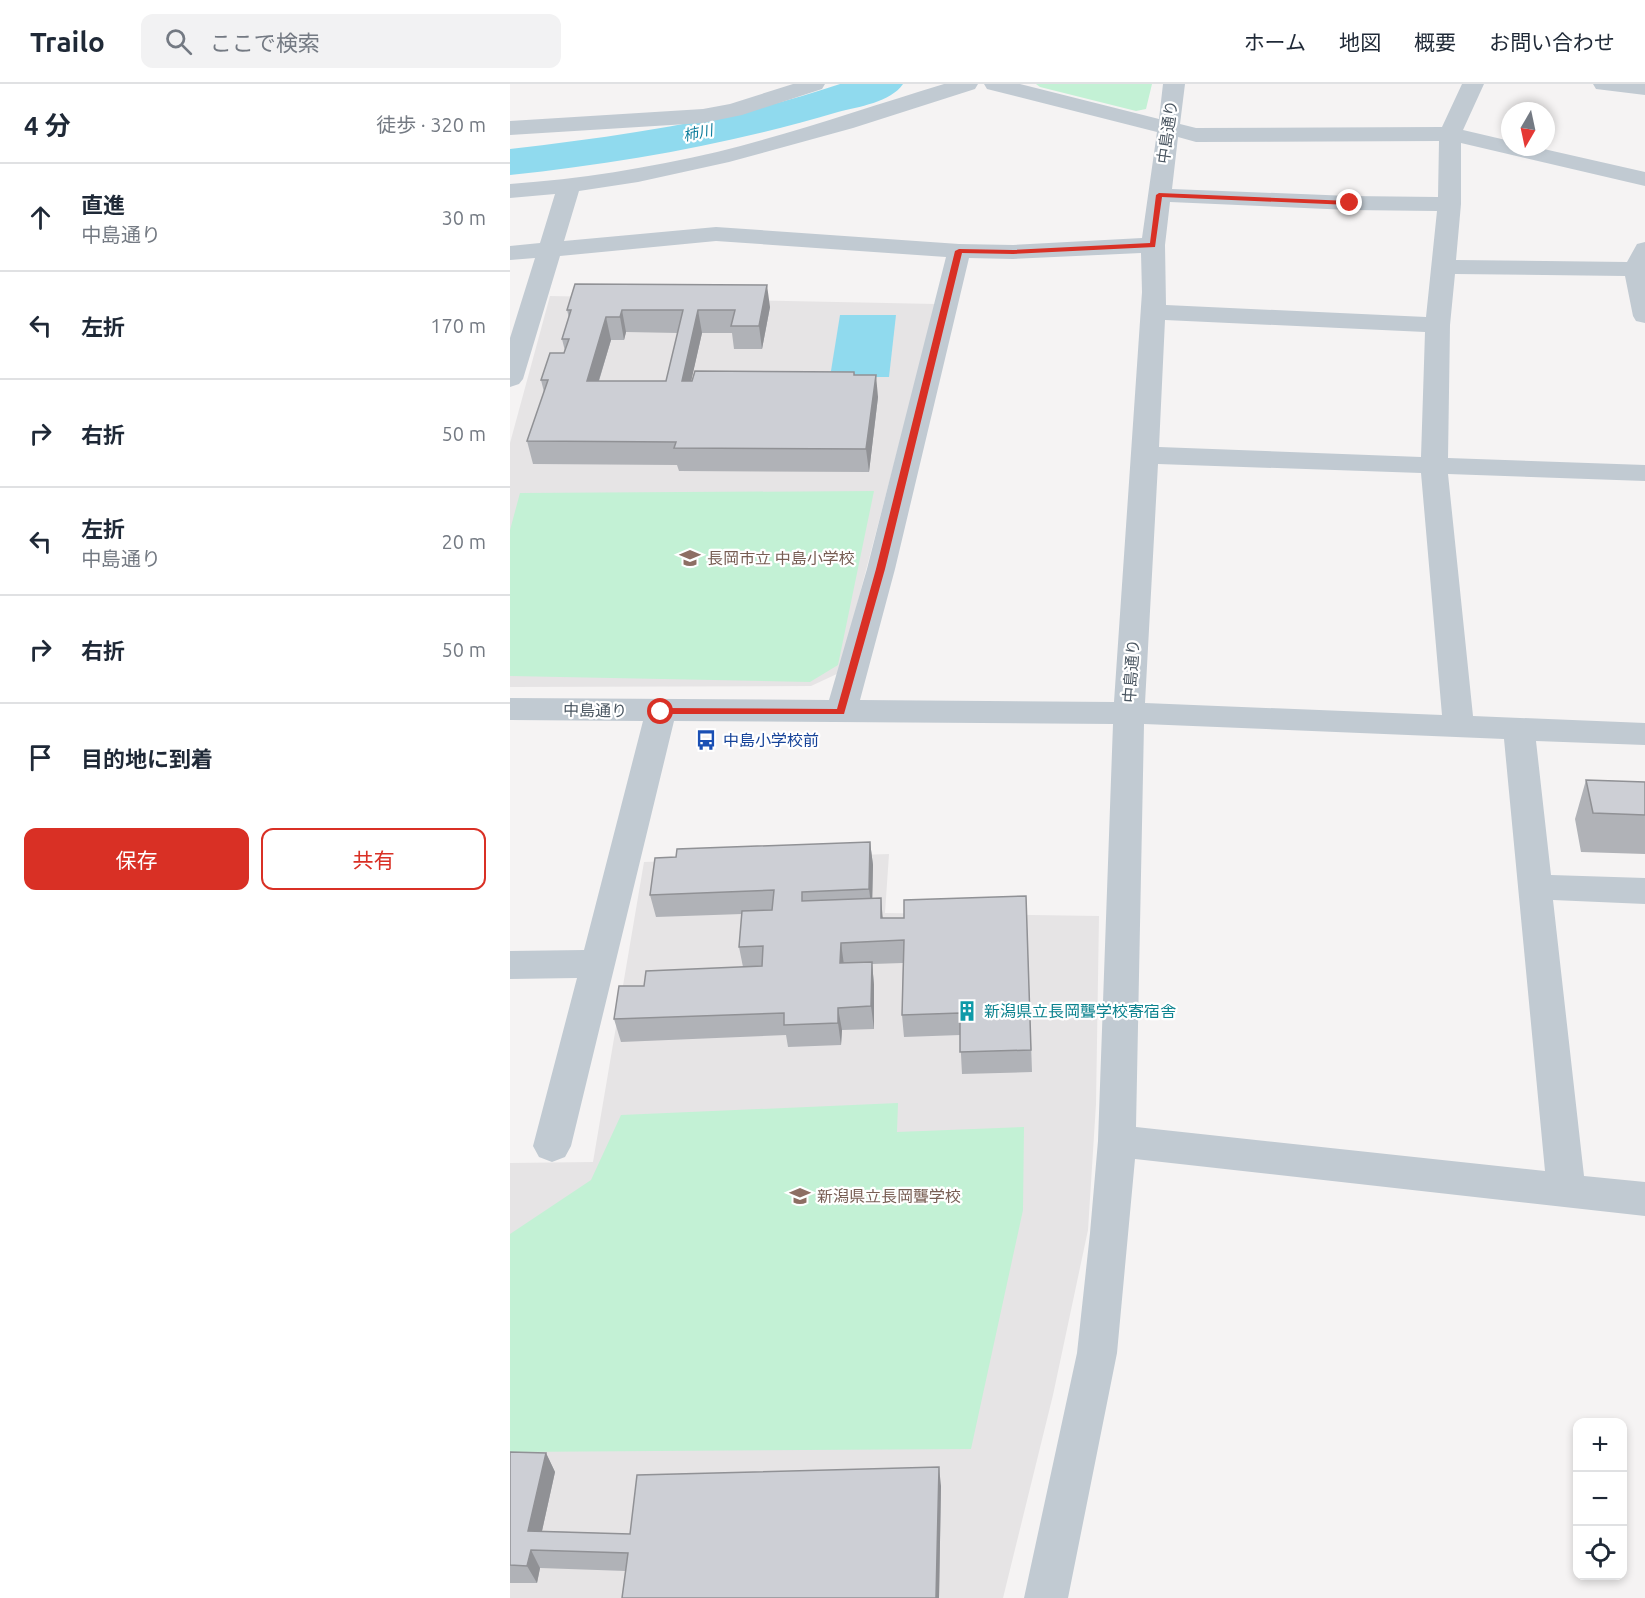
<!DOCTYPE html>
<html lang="ja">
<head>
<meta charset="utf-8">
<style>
  body { margin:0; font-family:Ubuntu,"Noto Sans JP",sans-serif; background:#f2f2f3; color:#1f2937 }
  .controls { position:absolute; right:18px; bottom:18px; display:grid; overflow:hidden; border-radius:12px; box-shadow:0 3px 9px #0003 }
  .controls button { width:54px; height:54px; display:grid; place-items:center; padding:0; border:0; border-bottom:2px solid #e0e1e3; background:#fff; color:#1f2937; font:30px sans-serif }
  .compass { position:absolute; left:991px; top:18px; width:54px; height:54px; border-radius:50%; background:#fff; box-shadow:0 3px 9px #0003; rotate:189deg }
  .stop { position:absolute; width:18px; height:18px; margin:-14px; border:4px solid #d93025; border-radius:50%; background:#fff }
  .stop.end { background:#d93025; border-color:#fff; box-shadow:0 2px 6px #0008 }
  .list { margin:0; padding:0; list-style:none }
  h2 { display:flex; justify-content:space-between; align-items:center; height:78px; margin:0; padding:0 24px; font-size:26px }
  h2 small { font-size:20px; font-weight:400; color:#747a83 }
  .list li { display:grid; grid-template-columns:39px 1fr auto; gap:18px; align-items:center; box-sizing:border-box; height:108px; padding:0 24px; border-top:2px solid #e0e1e3 }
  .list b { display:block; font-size:22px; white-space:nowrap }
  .list p { margin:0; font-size:20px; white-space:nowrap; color:#747a83 }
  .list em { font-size:20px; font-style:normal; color:#747a83 }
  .actions { display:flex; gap:12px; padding:18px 24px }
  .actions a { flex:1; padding:14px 0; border:2px solid #d93025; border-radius:12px; text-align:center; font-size:21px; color:#d93025 }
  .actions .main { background:#d93025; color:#fff }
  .icon { flex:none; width:33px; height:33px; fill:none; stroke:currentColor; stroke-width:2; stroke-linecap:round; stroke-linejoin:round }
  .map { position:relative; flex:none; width:1135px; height:1514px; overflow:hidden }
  header { display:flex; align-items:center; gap:36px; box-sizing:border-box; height:84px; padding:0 30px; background:#fff; border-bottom:2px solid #e0e1e3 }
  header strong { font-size:28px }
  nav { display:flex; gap:33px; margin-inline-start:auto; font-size:21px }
  .search { width:420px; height:54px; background:#f2f2f3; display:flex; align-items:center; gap:15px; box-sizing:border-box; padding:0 21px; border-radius:12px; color:#747a83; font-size:22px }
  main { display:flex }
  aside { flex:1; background:#fff }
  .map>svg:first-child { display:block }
  .education { fill:#e6e4e5 }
  .green { fill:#c3f1d5 }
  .water { fill:#90daee }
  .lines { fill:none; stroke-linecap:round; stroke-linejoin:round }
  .river { fill:#90daee; fill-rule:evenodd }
  .minor { fill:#c1cad2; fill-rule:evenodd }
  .wall { fill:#b0b2b7; fill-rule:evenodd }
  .shaded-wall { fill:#909195 }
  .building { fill:#cdcfd5; stroke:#909195; stroke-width:1.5; fill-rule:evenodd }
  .route { fill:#d93025 }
  .labels { text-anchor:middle; stroke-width:4.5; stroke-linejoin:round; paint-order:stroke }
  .far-water-label { font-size:15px; font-style:italic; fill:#0c7c9b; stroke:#fff }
  .street-label { font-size:16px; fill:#4a5661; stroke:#fff }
  .education-label { font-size:16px; fill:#785e54; stroke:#fff; text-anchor:start }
  .transit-label { font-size:16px; fill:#164399; stroke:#fff; text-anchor:start }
  .culture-label { font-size:16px; fill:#0d838f; stroke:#fff; text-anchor:start }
</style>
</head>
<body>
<header>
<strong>Trailo</strong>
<div class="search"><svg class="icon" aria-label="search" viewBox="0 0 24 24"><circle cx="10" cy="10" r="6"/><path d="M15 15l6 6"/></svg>ここで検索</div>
<nav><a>ホーム</a><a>地図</a><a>概要</a><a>お問い合わせ</a></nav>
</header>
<main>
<aside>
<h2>4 分<small>徒歩 · 320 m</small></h2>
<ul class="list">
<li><svg class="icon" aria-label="ahead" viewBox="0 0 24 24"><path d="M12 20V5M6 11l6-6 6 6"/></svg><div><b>直進</b><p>中島通り</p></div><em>30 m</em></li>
<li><svg class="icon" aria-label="left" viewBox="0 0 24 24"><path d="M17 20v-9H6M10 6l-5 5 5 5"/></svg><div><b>左折</b></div><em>170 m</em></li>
<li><svg class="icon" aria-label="right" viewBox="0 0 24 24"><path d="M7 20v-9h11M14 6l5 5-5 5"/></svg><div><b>右折</b></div><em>50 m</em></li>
<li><svg class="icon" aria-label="left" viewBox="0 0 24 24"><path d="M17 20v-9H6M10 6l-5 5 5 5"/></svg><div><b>左折</b><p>中島通り</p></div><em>20 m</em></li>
<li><svg class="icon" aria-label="right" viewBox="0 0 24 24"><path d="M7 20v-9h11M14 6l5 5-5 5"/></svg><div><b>右折</b></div><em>50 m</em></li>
<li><svg class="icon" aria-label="arrive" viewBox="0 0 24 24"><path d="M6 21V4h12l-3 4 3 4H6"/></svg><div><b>目的地に到着</b></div></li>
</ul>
<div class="actions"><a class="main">保存</a><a>共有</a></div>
</aside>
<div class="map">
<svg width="1135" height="1514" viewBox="0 0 1135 1514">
  <rect width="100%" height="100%" fill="#f5f3f3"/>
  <!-- education -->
  <path class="education" d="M40 212 426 220 329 589 301 602 0 603V359Z
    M379 770 375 829 589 832 586 1020 578 1146 543 1311 493 1514H0V1079L83 1078 134 778Z"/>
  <!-- green -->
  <path class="green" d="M526 0H642L636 25 626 27 530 3Z
    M364 407 328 581 300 598 0 592V446L10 409Z
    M388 1019 387 1048 514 1043 513 1126 461 1365 0 1368V1150L81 1096 111 1031Z"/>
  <!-- water -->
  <path class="water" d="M330 231H386L379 293H320Z"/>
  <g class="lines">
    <!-- river -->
    <path class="river" d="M330 0H393C381 18 348 23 328 28 220 60 111 79 0 91V65C112 52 223 36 330 0Z"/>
    <!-- minor -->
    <path class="minor" d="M283 0H315L312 5 232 31 193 39 0 51V37L193 25 220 20Z
      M434 0H468L465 5 343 44 219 78 128 98 69 107 54 157 206 143 449 160 503 161 632 154 647 48 477 5 474 0H510L649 35 653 0H675L670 40 686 44 932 43 952 0H974L953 46 1000 57V63H1025L1135 88V102L951 59V120L946 176 1117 178 1127 160 1135 158V239L1126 237 1123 232 1115 192 945 190 940 241 938 374 1135 381V397L938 390 963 632 1135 639V661L1026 657 1041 791 1135 794V820L1043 816 1074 1092 1135 1098V1132L625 1075 607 1269 558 1514H514L567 1269 580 1149 588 1057 603 640 164 637 61 1062 55 1073 42 1078 29 1073 23 1062 67 894 0 895V867L74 866 133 637 0 636V614L319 616 357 485 436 173 206 157 50 172 13 295 9 300 0 303V254L25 174 0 176V162L30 159 45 110 0 114V100C70 95 138 84 207 68 284 49 358 23 434 0ZM668 53 686 58 929 57 928 113 840 112 662 105ZM660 118 840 126 927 127 916 233 656 221 655 161ZM631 169 632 208 604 618 350 616 385 485 459 174 503 175ZM655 236 915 248 911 373 649 363ZM648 380 911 389 932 631 635 619ZM634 640 994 655 1035 1087 626 1043Z
      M1083 0H1135V11L1086 5Z"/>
  </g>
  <!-- wall -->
  <path class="wall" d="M260 223 252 265H224L222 249H192L181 297 344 288 345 291 368 313 359 388 169 387 167 381 23 380 17 357 34 308 31 296 54 269 55 267 52 255 59 234 57 226ZM116 248 168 249 156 297H89L101 256H114Z
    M1076 696 1135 698V770L1071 768 1065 735Z
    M360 758 363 781 362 815 373 834H394L516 812 522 988 452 990 450 951 394 953 392 931 393 879 362 880 364 901V945L332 946 331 961 278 963 276 951 111 958 104 935 134 902 233 883 229 863 232 830 146 833 140 811 166 773Z
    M0 1368 36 1369 45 1388 32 1447 120 1450 431 1402 429 1514H112L116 1487 30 1484 27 1499H0Z"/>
  <!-- shaded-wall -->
  <path class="shaded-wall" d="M257 201 260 223 252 265 249 242Z
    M112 226 116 248 114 256 110 233Z
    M188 226 192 249 176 320 172 297Z
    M96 233 101 256 82 319 77 297Z
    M366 291 368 313 359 388 356 365Z
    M360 758 363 781 362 828 359 805Z
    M371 814 373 837 371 834Z
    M331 859 334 881 330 879Z
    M362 878 364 901V945L361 922Z
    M328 924 332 946 331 961 328 939Z
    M36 1369 45 1388 28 1465 18 1447Z
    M429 1383 431 1402 429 1514H426Z
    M21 1466 30 1484 27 1499 17 1482Z"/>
  <!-- building -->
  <path class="building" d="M65 200 257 201 249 242H221L225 226H188L172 297H182L185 287 344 288V291H366L356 365 164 364 166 358 17 357 38 296H31L40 269H54L59 255H52L61 226H57ZM112 226H173L156 297H77L96 233H110Z
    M1076 696 1135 698V731L1083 729Z
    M360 758 359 805 292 808V817L371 814V834H394V816L516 812 521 966 450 968V929L392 931 394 856 331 859 330 879 362 878 361 922 328 924V939L274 941V929L104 935 109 902H134L136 887 252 882 253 862 229 863 232 827 262 826 264 806 140 811 145 774 166 773 167 765Z
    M0 1368 36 1369 18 1447 120 1450 127 1391 429 1383 426 1514H112L118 1469 21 1466 17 1482 0 1481Z"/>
  <!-- route -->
  <path class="route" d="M649 109 840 117 843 119 840 121 652 113 645 163 503 170 452 169 375 485 334 630H147L146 628 151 624 327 625 366 485 445 167 449 165 503 166 640 159 646 111Z"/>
  <!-- icons -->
  <defs>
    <g id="school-bare" transform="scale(1.62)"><path d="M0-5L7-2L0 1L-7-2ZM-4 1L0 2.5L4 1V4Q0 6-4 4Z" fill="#8d6e63" stroke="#fff" stroke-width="2.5" paint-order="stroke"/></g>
    <g id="bus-bare" transform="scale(1.62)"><path d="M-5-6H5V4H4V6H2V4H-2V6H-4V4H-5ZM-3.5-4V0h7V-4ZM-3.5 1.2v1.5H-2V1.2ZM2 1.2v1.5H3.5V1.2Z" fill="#1a4fb4" stroke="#fff" stroke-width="2.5" paint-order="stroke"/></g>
    <g id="building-bare" transform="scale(1.62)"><path d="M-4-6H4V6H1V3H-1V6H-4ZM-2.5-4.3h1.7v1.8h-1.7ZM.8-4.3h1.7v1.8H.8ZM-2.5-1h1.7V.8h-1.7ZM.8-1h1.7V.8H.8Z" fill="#0f9aa8" stroke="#fff" stroke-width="2.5" paint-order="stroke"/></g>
  </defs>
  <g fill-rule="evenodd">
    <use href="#school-bare" x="180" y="474"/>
    <use href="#bus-bare" x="196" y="656"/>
    <use href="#building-bare" x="457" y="927"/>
    <use href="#school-bare" x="290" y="1112"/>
  </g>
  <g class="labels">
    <!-- far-water labels -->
    <g class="far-water-label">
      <text transform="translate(188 49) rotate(-12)" y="5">柿川</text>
    </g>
    <!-- street labels -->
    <g class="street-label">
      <text transform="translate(657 48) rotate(-82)" y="6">中島通り</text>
      <text transform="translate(621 587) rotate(-86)" y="6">中島通り</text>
      <text transform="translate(85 626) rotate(1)" y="6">中島通り</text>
    </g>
    <!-- education labels -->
    <g class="education-label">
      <text x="197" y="480">長岡市立 中島小学校</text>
      <text x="307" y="1118">新潟県立長岡聾学校</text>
    </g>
    <!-- transit labels -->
    <g class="transit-label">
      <text x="213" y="662">中島小学校前</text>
    </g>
    <!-- culture labels -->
    <g class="culture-label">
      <text x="474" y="933">新潟県立長岡聾学校寄宿舎</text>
    </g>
  </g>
</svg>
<div class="controls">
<button>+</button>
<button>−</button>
<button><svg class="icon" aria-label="locate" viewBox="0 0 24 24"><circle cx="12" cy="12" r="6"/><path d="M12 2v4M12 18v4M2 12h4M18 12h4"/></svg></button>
</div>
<svg class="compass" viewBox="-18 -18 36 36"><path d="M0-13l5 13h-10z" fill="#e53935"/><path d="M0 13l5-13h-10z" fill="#747a83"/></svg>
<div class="stop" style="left:151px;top:628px"></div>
<div class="stop end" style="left:840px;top:119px"></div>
</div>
</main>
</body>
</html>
